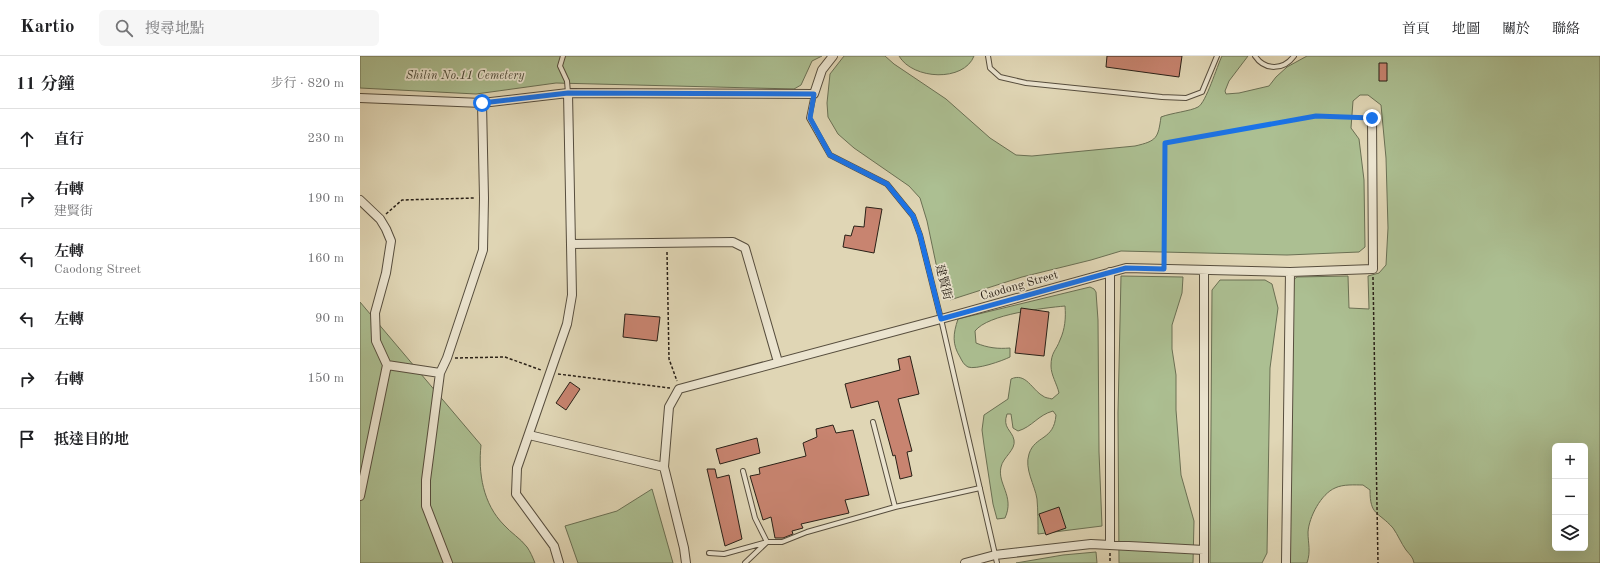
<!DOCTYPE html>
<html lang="zh-TW">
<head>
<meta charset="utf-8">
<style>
  body { margin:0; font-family:"Old Standard TT","Noto Serif TC",serif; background:#f6f6f6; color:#202124 }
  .controls { position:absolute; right:12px; bottom:12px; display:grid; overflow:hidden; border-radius:6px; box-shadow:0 4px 16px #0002 }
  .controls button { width:36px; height:36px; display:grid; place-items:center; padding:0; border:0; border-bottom:1px solid #e0e0e0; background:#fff; color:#202124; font:20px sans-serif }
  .stop { position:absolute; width:12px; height:12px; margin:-9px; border:3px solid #1a73e8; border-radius:50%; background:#fff }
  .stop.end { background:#1a73e8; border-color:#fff; box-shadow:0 1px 4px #0008 }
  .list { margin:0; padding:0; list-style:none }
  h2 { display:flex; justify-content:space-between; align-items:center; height:52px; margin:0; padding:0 16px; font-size:17px }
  h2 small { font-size:13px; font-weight:400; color:#757577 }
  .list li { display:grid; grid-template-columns:26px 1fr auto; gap:12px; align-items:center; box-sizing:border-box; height:60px; padding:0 16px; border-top:1px solid #e0e0e0 }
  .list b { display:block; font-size:15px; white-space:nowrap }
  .list p { margin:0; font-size:13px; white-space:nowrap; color:#757577 }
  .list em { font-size:13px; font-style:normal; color:#757577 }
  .icon { flex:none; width:22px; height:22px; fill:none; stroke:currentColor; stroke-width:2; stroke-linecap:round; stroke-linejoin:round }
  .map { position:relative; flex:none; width:1240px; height:507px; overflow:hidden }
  header { display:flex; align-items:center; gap:24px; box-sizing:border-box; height:56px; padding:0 20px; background:#fff; border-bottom:1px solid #e0e0e0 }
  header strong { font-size:19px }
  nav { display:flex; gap:22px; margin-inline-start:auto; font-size:14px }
  .search { width:280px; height:36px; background:#f6f6f6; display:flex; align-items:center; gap:10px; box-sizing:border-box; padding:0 14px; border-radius:6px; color:#757577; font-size:15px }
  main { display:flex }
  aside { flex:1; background:#fff }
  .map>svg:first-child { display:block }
  .green { fill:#acbf92; stroke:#6a7054; fill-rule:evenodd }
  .building { fill:#c88470; stroke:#292017 }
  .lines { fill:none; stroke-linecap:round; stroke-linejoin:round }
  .lane-casing { stroke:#574e3e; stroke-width:6 }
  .street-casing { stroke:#574e3e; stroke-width:10 }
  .path { stroke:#292017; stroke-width:1.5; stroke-dasharray:3 2; stroke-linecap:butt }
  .lane { stroke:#ebe4cf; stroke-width:4 }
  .street { stroke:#ebe4cf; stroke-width:8 }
  .route { stroke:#1a73e8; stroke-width:5 }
  .labels { text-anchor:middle; stroke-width:3.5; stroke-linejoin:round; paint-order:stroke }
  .park-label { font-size:12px; font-style:italic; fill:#4a4836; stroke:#ebe4cf }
  .street-label { font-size:12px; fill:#292017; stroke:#ebe4cf }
</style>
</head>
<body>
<header>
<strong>Kartio</strong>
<div class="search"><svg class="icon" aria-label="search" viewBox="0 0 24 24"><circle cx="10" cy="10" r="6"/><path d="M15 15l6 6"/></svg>搜尋地點</div>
<nav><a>首頁</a><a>地圖</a><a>關於</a><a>聯絡</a></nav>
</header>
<main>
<aside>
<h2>11 分鐘<small>步行 · 820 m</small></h2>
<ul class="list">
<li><svg class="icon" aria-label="ahead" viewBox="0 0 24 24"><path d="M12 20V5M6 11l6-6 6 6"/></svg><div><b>直行</b></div><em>230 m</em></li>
<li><svg class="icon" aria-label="right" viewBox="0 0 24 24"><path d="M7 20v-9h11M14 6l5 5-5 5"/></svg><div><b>右轉</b><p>建賢街</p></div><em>190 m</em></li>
<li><svg class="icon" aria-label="left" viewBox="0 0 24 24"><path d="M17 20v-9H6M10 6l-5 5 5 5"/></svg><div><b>左轉</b><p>Caodong Street</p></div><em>160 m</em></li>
<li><svg class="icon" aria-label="left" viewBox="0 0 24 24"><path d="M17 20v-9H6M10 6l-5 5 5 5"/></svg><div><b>左轉</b></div><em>90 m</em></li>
<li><svg class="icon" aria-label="right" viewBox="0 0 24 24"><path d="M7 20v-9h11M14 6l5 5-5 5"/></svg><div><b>右轉</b></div><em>150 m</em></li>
<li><svg class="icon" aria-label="arrive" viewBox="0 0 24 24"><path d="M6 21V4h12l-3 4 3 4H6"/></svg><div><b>抵達目的地</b></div></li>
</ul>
</aside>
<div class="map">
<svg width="1240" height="507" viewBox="0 0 1240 507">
  <rect width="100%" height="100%" fill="#e0d6b5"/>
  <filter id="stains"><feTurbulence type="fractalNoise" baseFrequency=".005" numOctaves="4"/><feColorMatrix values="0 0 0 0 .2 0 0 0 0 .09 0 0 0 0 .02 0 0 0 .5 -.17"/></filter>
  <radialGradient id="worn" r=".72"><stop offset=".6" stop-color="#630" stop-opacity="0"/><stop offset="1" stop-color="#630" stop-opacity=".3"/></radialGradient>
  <!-- green -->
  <path class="green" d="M0 0H462L452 5 441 29 434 33 196 27 116 38 0 32Z
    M484 0H525L534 8 586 43 630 82 656 99 672 100 775 90C797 85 798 82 801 61 811 57 831 55 838 51 846 47 857 10 862 0H888L869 25 865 35 866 38 879 37 909 30 916 21 927 11 947 0H1240V507H1054C1053 501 1050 499 1046 494 1041 487 1038 479 1033 472 1018 455 1010 460 1010 434L1003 429C995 429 983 428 975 432 961 438 949 461 948 476 948 488 951 495 947 507H929L933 224 937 221 988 220 989 252 1009 253 1008 220 1019 217 1026 209 1028 172 1026 102 1021 49 1008 39H1000L993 45 991 72 999 83 1004 124 1005 191 999 196 927 199 761 195 731 204 662 221 590 244 582 236 567 165 560 142 549 130 494 92 478 78 468 61 467 47 470 18ZM1195 390H1225V492H1195Z
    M539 0H614C604 26 553 24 539 0Z
    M761 220 823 221 822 237 812 269V293L816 319V354L821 419 834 465 833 507H759L758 357Z
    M860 224H905L912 228 918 252 910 312 907 497 902 507H850L852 234Z
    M730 231 734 233 736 236 738 264 739 396 742 470 678 478C678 466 678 455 677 443 675 429 664 413 669 398 675 379 694 385 696 359L693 355C678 359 672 371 658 375L653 372 651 358H647C642 372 652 374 654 384 656 394 643 401 641 411 637 428 655 440 645 462L637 463 633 448 624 389 622 374 624 359 648 343 651 323C666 316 672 334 683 340 685 342 689 342 692 343L699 337C697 328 691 319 691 310 691 296 696 295 700 284 705 273 706 262 705 250 684 252 628 258 615 275L616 287C628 292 638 293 650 292V301C642 305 616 314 608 311 604 309 602 305 600 301 592 288 593 278 598 263Z
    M0 246 121 389C118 417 123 448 144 469 151 477 160 482 167 491 170 495 173 502 175 507H0Z
    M292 433 313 507H218L205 470 257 455Z
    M736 496 737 507H656L703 499Z"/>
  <!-- building -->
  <path class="building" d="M747 0H822L819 21 746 11Z
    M1019 7H1027V25H1019Z
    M506 151 522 153 514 197 483 191 485 179 491 180 494 170 504 171Z
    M661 252 689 256 684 300 655 297Z
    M265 258 300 261 297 285 263 281Z
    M550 300 559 338 538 343 552 395 547 396 552 420 540 423 535 399 533 400 518 345 491 352 485 328 540 314 538 303Z
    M210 326 220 333 206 354 196 347Z
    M473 369 476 377 493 374 509 439 485 444 489 457 441 468 443 472 432 475 433 478 423 482H415L411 461 403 464 390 420 400 418 399 412 446 400 443 387 457 381 456 373Z
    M397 382 400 397 360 408 356 393Z
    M347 413H355L357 422 369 419 382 483 365 490Z
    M699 451 706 472 686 479 679 458Z"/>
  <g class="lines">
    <!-- lane casing -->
    <g class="lane-casing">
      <path id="lane" d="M203 0 200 10 207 25 208 37
        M628 0 630 12 640 21 666 27 802 41 826 42 842 36 857 0
        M895 0C905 15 924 14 934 0
        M454 38 449 62 470 99 527 128 553 160 560 179 581 263 637 507
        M513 366 535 451
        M383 415 395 462 407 486 385 507
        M349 497 364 498 407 486H422L447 476 535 451 620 432"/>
    </g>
    <!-- street casing -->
    <g class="street-casing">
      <path id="street" d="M0 42 122 47 208 37 454 38 462 14 473 0
        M0 144 20 163 26 173 31 185 26 217 15 257 16 285 27 309 80 317
        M211 188 373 186 385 192 418 306
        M750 216V489
        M169 379 304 411
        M0 440 27 309
        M88 507 66 450V424L80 317 87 302 123 194 124 142 122 47
        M199 507 194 490 156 438 157 412 207 268 212 239 208 37
        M326 507 324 492 304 411 309 351 319 333 581 263 766 212 930 216 1013 213 1012 62
        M605 507 635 499 731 488 844 494
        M844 507V214
        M926 507 930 216"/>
    </g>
    <!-- path -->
    <path class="path" d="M26 158 42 144 115 142
      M307 196 309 303 317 325
      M804 205 805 87 956 60 1003 62
      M1013 221 1018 507
      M95 302 145 301 181 314
      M198 318 310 332
      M750 497V507"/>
    <!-- lane -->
    <use href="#lane" class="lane"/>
    <!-- street -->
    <use href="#street" class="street"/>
  </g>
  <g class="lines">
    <!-- route -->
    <path class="route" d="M122 47 208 37 454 38 450 62 470 99 527 128 553 160 560 179 581 263 766 212 804 213 805 87 956 60 1012 62"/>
  </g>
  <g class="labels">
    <!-- park labels -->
    <g class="park-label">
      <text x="105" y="23">Shilin No.11 Cemetery</text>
    </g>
    <!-- street labels -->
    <g class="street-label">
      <text transform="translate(584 226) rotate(76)" y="4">建賢街</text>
      <text transform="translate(659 229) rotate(-16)" y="4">Caodong Street</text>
    </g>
  </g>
  <rect width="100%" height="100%" filter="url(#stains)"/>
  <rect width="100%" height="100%" fill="url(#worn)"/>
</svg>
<div class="controls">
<button>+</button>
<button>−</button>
<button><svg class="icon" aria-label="layers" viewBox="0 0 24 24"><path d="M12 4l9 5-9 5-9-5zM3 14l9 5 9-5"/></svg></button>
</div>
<div class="stop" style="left:122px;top:47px"></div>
<div class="stop end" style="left:1012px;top:62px"></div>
</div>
</main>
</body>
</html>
